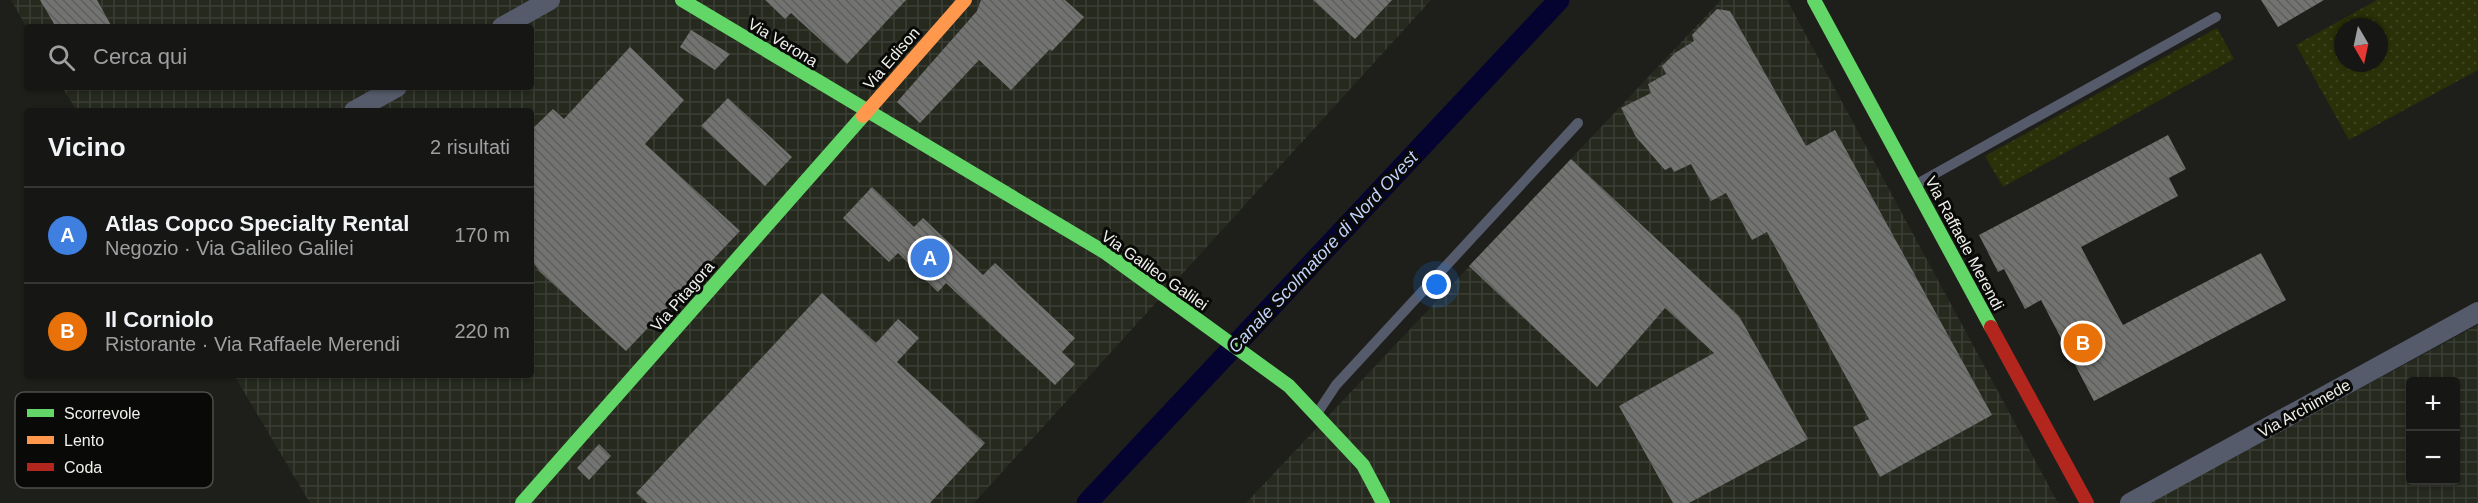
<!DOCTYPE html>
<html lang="it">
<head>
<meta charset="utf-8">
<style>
  body { margin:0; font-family:Helvetica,sans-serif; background:#1f201d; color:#f1f3f6 }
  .controls { position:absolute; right:18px; bottom:18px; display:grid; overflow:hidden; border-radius:6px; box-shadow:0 2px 4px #0004 }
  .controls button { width:54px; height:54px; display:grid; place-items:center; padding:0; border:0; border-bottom:2px solid #353634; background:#161714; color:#f1f3f6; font:30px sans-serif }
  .compass { position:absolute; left:2334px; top:18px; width:54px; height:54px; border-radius:50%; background:#161714; box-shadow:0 2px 4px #0004; rotate:171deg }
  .you { position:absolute; left:1437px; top:285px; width:21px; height:21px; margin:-15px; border:4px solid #fff; border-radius:50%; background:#1a73e8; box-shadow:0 0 0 9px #1a73e833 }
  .badge { display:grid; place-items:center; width:39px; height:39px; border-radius:50%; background:#a6a7a3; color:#fff; font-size:20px; font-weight:700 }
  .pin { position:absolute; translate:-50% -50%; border:3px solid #fff; box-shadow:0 2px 6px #0006 }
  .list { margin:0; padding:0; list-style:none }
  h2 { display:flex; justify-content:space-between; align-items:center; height:78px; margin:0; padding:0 24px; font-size:26px }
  h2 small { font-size:20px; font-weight:400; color:#9e9fa0 }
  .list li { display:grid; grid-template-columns:39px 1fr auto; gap:18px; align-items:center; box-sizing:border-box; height:96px; padding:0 24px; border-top:2px solid #353634 }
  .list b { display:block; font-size:22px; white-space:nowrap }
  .list p { margin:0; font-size:20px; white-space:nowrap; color:#9e9fa0 }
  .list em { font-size:20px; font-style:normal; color:#9e9fa0 }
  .icon { flex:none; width:33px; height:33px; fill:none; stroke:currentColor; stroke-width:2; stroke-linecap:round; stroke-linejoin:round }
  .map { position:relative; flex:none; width:2478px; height:503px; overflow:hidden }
  .search { position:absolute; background:#161714; box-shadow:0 2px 4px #0004; left:24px; top:24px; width:510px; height:66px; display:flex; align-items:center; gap:15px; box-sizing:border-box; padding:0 21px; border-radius:6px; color:#9e9fa0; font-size:22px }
  .panel { position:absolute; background:#161714; box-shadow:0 2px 4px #0004; left:24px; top:108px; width:510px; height:270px; border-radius:6px }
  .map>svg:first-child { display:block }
  .industrial { fill:url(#industrial-grid); fill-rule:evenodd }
  .grass { fill:url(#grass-dots); fill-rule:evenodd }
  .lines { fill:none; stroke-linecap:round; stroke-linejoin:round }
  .canal { stroke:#050330; stroke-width:21 }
  .building { fill:url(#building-back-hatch) }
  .lane { stroke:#555b6a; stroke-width:10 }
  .street { stroke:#555b6a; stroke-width:20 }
  .fast { stroke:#63d668; stroke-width:14 }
  .slow { stroke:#ff974d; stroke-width:14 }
  .jam { stroke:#b3261e; stroke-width:14 }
  .labels { text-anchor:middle; stroke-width:6; stroke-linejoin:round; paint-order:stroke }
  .street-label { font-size:16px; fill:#eff0ec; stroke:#090907 }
  .water-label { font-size:18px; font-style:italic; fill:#c2d3fe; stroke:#090907 }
  .key { fill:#090907; stroke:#4e4e4c; stroke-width:1.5 }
  .key-label { font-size:16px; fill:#eff0ec }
</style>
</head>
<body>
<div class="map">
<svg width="2478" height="503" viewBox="0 0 2478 503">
  <defs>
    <pattern id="industrial-grid" width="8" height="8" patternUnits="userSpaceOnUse" patternTransform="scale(1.5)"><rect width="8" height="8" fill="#26291e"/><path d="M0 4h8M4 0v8" fill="none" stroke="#3b3e34"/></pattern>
    <pattern id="grass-dots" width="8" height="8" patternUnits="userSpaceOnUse" patternTransform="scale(1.5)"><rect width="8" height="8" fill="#2a3007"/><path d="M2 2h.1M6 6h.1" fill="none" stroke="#3f441f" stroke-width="1.8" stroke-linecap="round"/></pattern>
    <pattern id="building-back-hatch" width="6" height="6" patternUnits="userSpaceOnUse" patternTransform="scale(1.5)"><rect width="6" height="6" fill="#737471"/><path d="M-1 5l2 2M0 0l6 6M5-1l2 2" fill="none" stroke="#5e5e5c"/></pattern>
  </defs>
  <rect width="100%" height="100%" fill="#1e1f1b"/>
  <!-- industrial -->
  <path class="industrial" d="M11 0H1431L974 503H310L234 375H531V111H77L62 87H531V27L27 28Z
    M1721 0H1787L2058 503H1246Z
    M2478 325V503H2147ZM2410 382H2456V480H2410Z"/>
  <!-- grass -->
  <path class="grass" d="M2377 0H2478V70L2349 140 2296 45ZM2343 27H2379V63H2343Z
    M2217 28 2234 59 2003 187 1985 156Z"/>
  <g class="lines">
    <!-- canal -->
    <path class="canal" d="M1087 503 1559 0"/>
  </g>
  <!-- building -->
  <path class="building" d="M40 0H97L112 27H56Z
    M765 0H906L847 64 791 13 785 19Z
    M981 0H1065L1084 17 1052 51 1050 49 1011 90 979 60 920 123 897 102 977 11Z
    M1313 0H1392L1355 39Z
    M2261 0H2324L2278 27Z
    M1717 9 1730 11 1806 146 1835 130 1992 415 1880 477 1853 427 1869 419 1767 232 1752 240 1726 193 1711 201 1691 164 1674 172 1671 167 1665 170 1636 137 1621 108 1651 93 1648 84 1666 74 1662 66 1675 53 1694 41 1692 35Z
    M691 30 730 54 715 70 680 47Z
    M630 47 684 100 645 144 740 231 626 351 540 272 531 260V130L553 109 564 119Z
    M728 98 792 157 765 186 701 126Z
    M2168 135 2186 169 2169 178 2178 196 2081 247 2123 325 2261 253 2286 300 2094 401 2041 300 2025 309 2004 269 1998 272 1979 235Z
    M1571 159 1739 316 1808 439 1689 503H1673L1619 406 1714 353 1665 308 1597 387 1469 266Z
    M872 187 914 227 923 218 983 275 995 263 1075 338 1062 352 1075 364 1055 385 946 283 938 292 898 253 889 262 843 218Z
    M822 293 876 343 898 319 919 338 897 362 985 443 930 503H647L636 493Z
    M599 444 611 456 589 480 577 468Z"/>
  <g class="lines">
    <!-- lane -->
    <path class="lane" d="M1915 185 2216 17
      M1316 415 1336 385 1578 123"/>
    <!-- street -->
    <path class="street" d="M502 27 550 0
      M354 111 397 87
      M2130 503 2478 312"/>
    <!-- fast -->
    <path class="fast" d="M682 0 1106 253 1289 386 1363 465 1383 503
      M1814 0 1991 327
      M522 503 863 116"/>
    <!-- slow -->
    <path class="slow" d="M863 116 965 0"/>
    <!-- jam -->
    <path class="jam" d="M1991 327 2087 503"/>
  </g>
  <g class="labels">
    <!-- street labels -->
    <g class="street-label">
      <text transform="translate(783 42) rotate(31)" y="6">Via Verona</text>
      <text transform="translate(891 58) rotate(-49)" y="6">Via Edison</text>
      <text transform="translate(1965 243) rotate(62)" y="6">Via Raffaele Merendi</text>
      <text transform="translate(1155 270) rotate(35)" y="6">Via Galileo Galilei</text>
      <text transform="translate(682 296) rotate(-49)" y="6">Via Pitagora</text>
      <text transform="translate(2304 408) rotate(-29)" y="6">Via Archimede</text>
    </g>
    <!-- water labels -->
    <g class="water-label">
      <text transform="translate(1323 252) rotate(-47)" y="6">Canale Scolmatore di Nord Ovest</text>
    </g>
  </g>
  <!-- legend -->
  <rect x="15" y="392" width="198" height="96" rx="9" class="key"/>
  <rect x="27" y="409" width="27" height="8" fill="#63d668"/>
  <rect x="27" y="436" width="27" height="8" fill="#ff974d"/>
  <rect x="27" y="463" width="27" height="8" fill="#b3261e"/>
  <g class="key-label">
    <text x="64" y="419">Scorrevole</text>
    <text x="64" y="446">Lento</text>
    <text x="64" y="473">Coda</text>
  </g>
</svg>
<div class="controls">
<button>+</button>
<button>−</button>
</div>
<svg class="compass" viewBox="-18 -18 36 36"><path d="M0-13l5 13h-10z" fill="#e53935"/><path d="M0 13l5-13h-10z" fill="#9e9fa0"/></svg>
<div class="you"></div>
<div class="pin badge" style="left:930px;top:258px;background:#3f7fe0">A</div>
<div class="pin badge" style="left:2083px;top:343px;background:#e8710a">B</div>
<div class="search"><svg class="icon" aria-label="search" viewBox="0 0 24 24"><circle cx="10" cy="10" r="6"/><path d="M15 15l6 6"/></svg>Cerca qui</div>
<section class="panel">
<h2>Vicino<small>2 risultati</small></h2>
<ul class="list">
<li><span class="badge" style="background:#3f7fe0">A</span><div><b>Atlas Copco Specialty Rental</b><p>Negozio · Via Galileo Galilei</p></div><em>170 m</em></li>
<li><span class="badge" style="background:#e8710a">B</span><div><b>Il Corniolo</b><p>Ristorante · Via Raffaele Merendi</p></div><em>220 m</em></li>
</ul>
</section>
</div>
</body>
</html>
